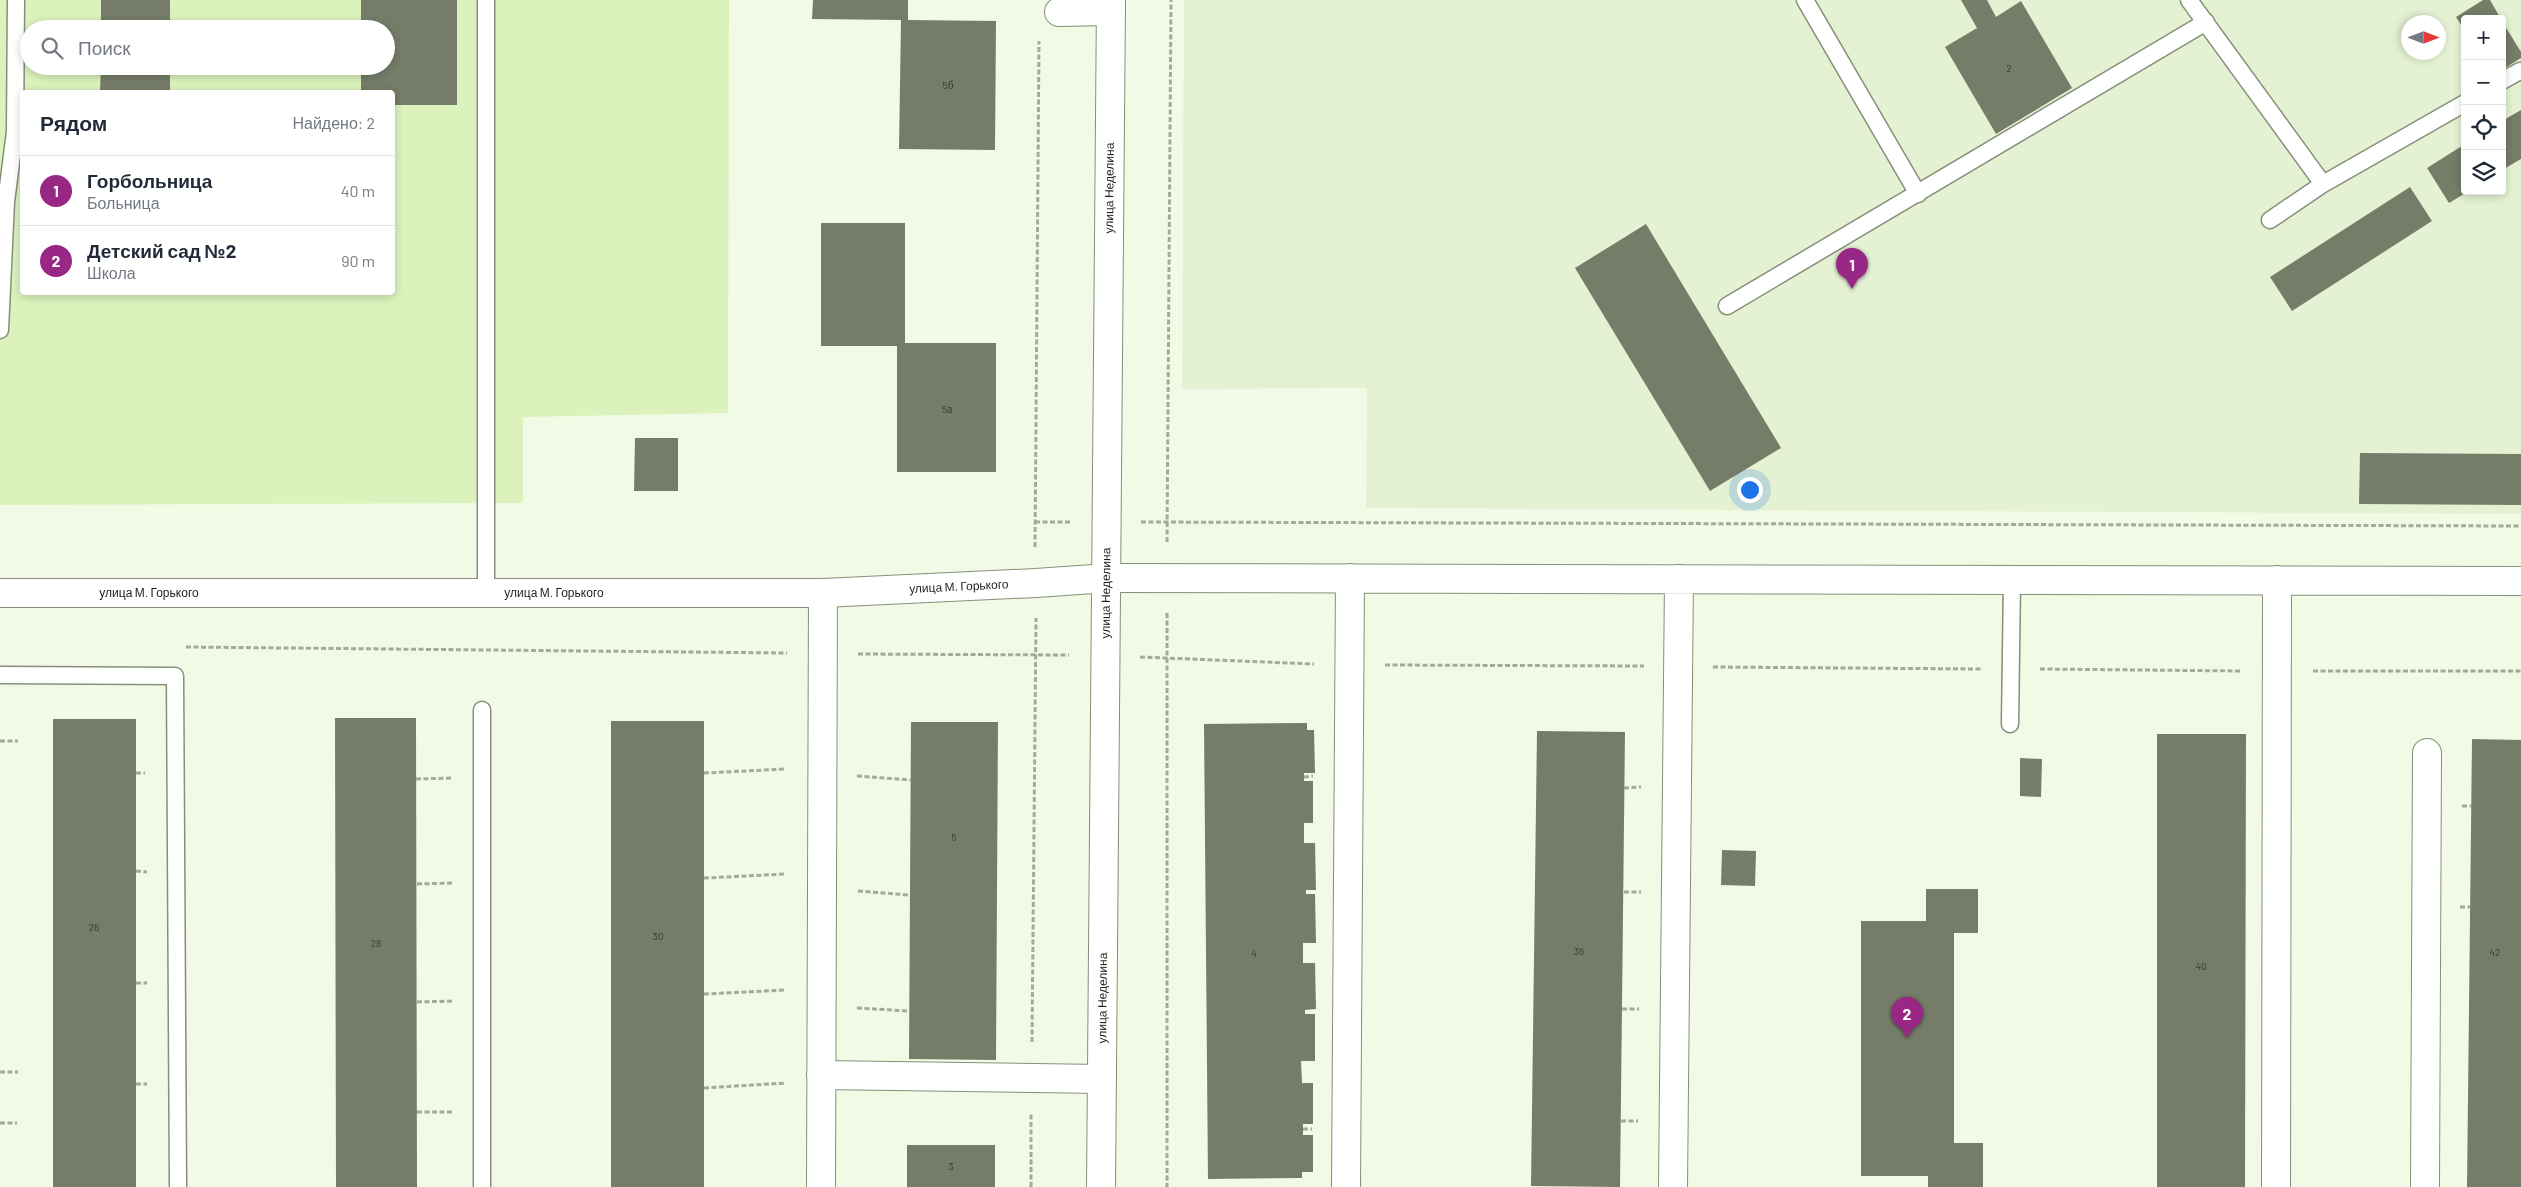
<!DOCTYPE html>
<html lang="ru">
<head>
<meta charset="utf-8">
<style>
  body { margin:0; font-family:Barlow,sans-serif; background:#f6f6f7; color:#1f2937 }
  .controls { position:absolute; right:15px; top:15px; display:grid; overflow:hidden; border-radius:5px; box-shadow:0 2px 8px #0003 }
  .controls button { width:45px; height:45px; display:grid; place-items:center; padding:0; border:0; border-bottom:1px solid #e0e1e3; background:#fff; color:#1f2937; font:25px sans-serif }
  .compass { position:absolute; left:2401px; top:15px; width:45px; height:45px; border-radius:50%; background:#fff; box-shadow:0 2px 8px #0003; rotate:90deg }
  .you { position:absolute; left:1749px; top:489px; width:18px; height:18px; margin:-12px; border:4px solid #fff; border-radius:50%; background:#1a73e8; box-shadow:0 0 0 8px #1a73e833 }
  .badge { display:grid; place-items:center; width:32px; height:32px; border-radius:50%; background:#992785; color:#fff; font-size:16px; font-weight:700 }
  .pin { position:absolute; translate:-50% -41px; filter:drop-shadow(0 1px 2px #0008) }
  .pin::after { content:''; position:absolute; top:26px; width:18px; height:15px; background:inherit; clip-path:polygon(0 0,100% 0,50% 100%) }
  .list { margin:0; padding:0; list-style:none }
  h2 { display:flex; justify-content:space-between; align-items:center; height:65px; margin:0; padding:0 20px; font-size:21px }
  h2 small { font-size:16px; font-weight:400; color:#747a83 }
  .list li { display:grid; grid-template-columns:32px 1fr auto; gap:15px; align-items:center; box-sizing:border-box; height:70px; padding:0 20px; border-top:1px solid #e0e1e3 }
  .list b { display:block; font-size:19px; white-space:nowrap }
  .list p { margin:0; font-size:16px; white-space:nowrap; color:#747a83 }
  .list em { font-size:16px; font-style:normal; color:#747a83 }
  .icon { flex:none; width:28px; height:28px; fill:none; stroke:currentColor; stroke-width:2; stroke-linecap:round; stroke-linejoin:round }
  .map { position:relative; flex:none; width:2521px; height:1187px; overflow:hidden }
  .search { position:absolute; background:#fff; box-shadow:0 2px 8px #0003; left:20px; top:20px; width:375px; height:55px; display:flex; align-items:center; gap:12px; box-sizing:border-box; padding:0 18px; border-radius:28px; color:#747a83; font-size:19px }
  .panel { position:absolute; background:#fff; box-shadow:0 2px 8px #0003; left:20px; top:90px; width:375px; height:205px; border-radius:5px }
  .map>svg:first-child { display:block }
  .built { fill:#e4f1d3; fill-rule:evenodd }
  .green { fill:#dbf2bc; fill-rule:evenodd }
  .building { fill:#757d69 }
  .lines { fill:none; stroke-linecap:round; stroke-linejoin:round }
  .lane-casing { stroke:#868f7a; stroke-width:19 }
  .street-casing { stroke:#868f7a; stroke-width:30 }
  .secondary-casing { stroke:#868f7a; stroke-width:30 }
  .path { stroke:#a3aa99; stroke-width:3; stroke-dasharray:5 2.5; stroke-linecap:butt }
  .lane { stroke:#fff; stroke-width:16 }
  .street { stroke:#fff; stroke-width:28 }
  .secondary { stroke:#fff; stroke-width:28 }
  .labels { text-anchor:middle; stroke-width:4.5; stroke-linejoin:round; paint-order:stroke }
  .number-label { font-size:10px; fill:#34392e }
  .street-label { font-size:12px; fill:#1e221a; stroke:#fff }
</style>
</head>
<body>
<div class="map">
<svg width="2521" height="1187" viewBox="0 0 2521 1187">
  <rect width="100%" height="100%" fill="#f1fae4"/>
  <!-- built -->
  <path class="built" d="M1184 0H2521V514L1366 508 1367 388 1182 389ZM2465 19H2502V191H2465ZM2408 22H2438V52H2408Z"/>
  <!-- green -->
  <path class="green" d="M0 0H729L728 413 523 417V503L0 505ZM29 29H386V66H29ZM22 92H392V292H22Z"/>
  <!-- building -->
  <path class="building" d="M101 0H170V29H101Z
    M361 0H457V105H392V92H361V66H386V29H361Z
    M813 0H908V20L996 21 995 150 899 149 901 20 812 19Z
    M1961 0H1987L1996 17 2021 1 2072 88 1996 134 1945 47 1977 28Z
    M2483 0H2490L2501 19H2465V31L2456 17Z
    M2502 21 2521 52V58L2502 70Z
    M101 66H170V92H100Z
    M2521 110V159L2502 170V121Z
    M2465 144V191H2469L2449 203 2427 168Z
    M2410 187 2432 221 2292 311 2270 277Z
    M821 223H905V343H996V472H897V346H821Z
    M1646 224 1781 448 1710 491 1575 268Z
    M635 438H678V491H634Z
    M2360 453 2521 454V505L2359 504Z
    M335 718H416L417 1187H336Z
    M53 719H136V1187H53Z
    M611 721H704V1187H611Z
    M911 722H998L996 1060 909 1059Z
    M1307 723V730H1314L1315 773H1304V781H1313V823H1304V843H1315L1316 890H1306V894H1315L1316 943H1303V963H1315L1316 1009 1305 1010V1014H1315V1061H1301L1302 1083H1313V1124H1303V1135H1313V1172H1302V1178L1208 1179 1204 724Z
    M1537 731 1625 732 1620 1187 1531 1186Z
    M2157 734H2246L2245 1187H2157Z
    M2472 739 2521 740V1187H2467Z
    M2020 758 2042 759 2041 797 2020 796Z
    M1722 850 1756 851 1755 886 1721 885Z
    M1926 889H1978V933H1954V1143H1983V1187H1928V1176H1861V921H1926Z
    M907 1145H995V1187H907Z"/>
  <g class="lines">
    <!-- lane casing -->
    <g class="lane-casing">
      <path id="lane" d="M486 0V593
        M1805 0 1918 194
        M2189 0 2323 184
        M2502 81 2520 71
        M2270 220 2323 184 2465 103
        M1727 306 2206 22
        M0 330 6 202 15 132 16 0
        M0 675 175 676 178 1187
        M482 710V1187
        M2010 724 2012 580"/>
    </g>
    <!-- street casing -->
    <g class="street-casing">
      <path id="street" d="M1059 12 1111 11
        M1108 578 2521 581
        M821 1075 1102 1079
        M821 1187 823 593
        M1346 1187 1350 578
        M1673 1187 1679 579
        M2276 1187 2277 580
        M2425 1187 2427 753"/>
    </g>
    <!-- secondary casing -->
    <g class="secondary-casing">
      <g id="secondary">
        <path id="s1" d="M0 593H823L1036 583 1108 578"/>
        <path id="s2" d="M1101 1187 1111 0"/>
      </g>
    </g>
    <!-- path -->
    <path class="path" d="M1035 522H1072
      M1141 522 2521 526
      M1167 542 1171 0
      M1035 547 1039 41
      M1167 613V1187
      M186 647 787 653
      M858 654 1069 655
      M1140 657 1314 664
      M1385 665 1644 666
      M1713 667 1981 669
      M2040 669 2241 671
      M2313 671H2521
      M0 741H18
      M136 773H145
      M704 773 786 769
      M857 776 911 780
      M1304 777 1313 776
      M416 779 453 778
      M1624 788 1641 787
      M2462 806H2471
      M136 871 147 872
      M704 878 786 874
      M417 884 453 883
      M858 891 909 895
      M1624 892H1641
      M2460 907H2470
      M136 983H147
      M704 994 786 990
      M417 1002 454 1001
      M857 1008 909 1011
      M1622 1009H1639
      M1032 1042 1036 618
      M0 1072H18
      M136 1084H147
      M704 1088 786 1083
      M417 1112H454
      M1621 1121H1638
      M0 1123H17
      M1303 1129H1312
      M1031 1187V1113"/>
    <!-- lane -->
    <use href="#lane" class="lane"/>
    <!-- street -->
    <use href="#street" class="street"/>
    <!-- secondary -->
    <use href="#secondary" class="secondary"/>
  </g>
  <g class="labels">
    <!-- number labels -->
    <g class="number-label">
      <text x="2009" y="72">2</text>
      <text x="948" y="89">5б</text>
      <text x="947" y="413">5а</text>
      <text x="954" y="841">5</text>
      <text x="94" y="931">26</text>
      <text x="658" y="940">30</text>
      <text x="376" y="947">28</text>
      <text x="1579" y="955">36</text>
      <text x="2495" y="956">42</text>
      <text x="1254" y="957">4</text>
      <text x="2201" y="970">40</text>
      <text x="951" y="1170">3</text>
    </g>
    <!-- street labels -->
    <g class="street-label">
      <text dy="4" stroke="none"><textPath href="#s2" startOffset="999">улица Неделина</textPath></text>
      <text dy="4" stroke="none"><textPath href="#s1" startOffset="959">улица М. Горького</textPath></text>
      <text dy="4" stroke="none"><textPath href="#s1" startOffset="149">улица М. Горького</textPath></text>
      <text dy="4" stroke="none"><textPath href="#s1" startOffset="554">улица М. Горького</textPath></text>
      <text dy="4" stroke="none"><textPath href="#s2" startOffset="594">улица Неделина</textPath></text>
      <text dy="4" stroke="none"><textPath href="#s2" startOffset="189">улица Неделина</textPath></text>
    </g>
  </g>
</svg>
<div class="controls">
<button>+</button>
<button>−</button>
<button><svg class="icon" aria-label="locate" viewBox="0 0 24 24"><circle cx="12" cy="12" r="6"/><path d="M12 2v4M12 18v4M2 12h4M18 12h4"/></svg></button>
<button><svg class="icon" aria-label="layers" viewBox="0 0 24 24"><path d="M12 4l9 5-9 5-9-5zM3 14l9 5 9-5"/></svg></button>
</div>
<svg class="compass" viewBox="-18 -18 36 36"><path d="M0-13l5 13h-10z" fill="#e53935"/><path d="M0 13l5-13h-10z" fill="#747a83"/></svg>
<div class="you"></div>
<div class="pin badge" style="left:1852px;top:289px">1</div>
<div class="pin badge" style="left:1907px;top:1038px">2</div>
<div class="search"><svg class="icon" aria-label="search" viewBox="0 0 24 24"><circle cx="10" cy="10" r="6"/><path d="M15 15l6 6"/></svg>Поиск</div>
<section class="panel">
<h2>Рядом<small>Найдено: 2</small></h2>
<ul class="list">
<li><span class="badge">1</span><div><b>Горбольница</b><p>Больница</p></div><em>40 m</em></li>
<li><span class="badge">2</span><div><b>Детский сад №2</b><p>Школа</p></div><em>90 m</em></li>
</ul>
</section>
</div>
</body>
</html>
